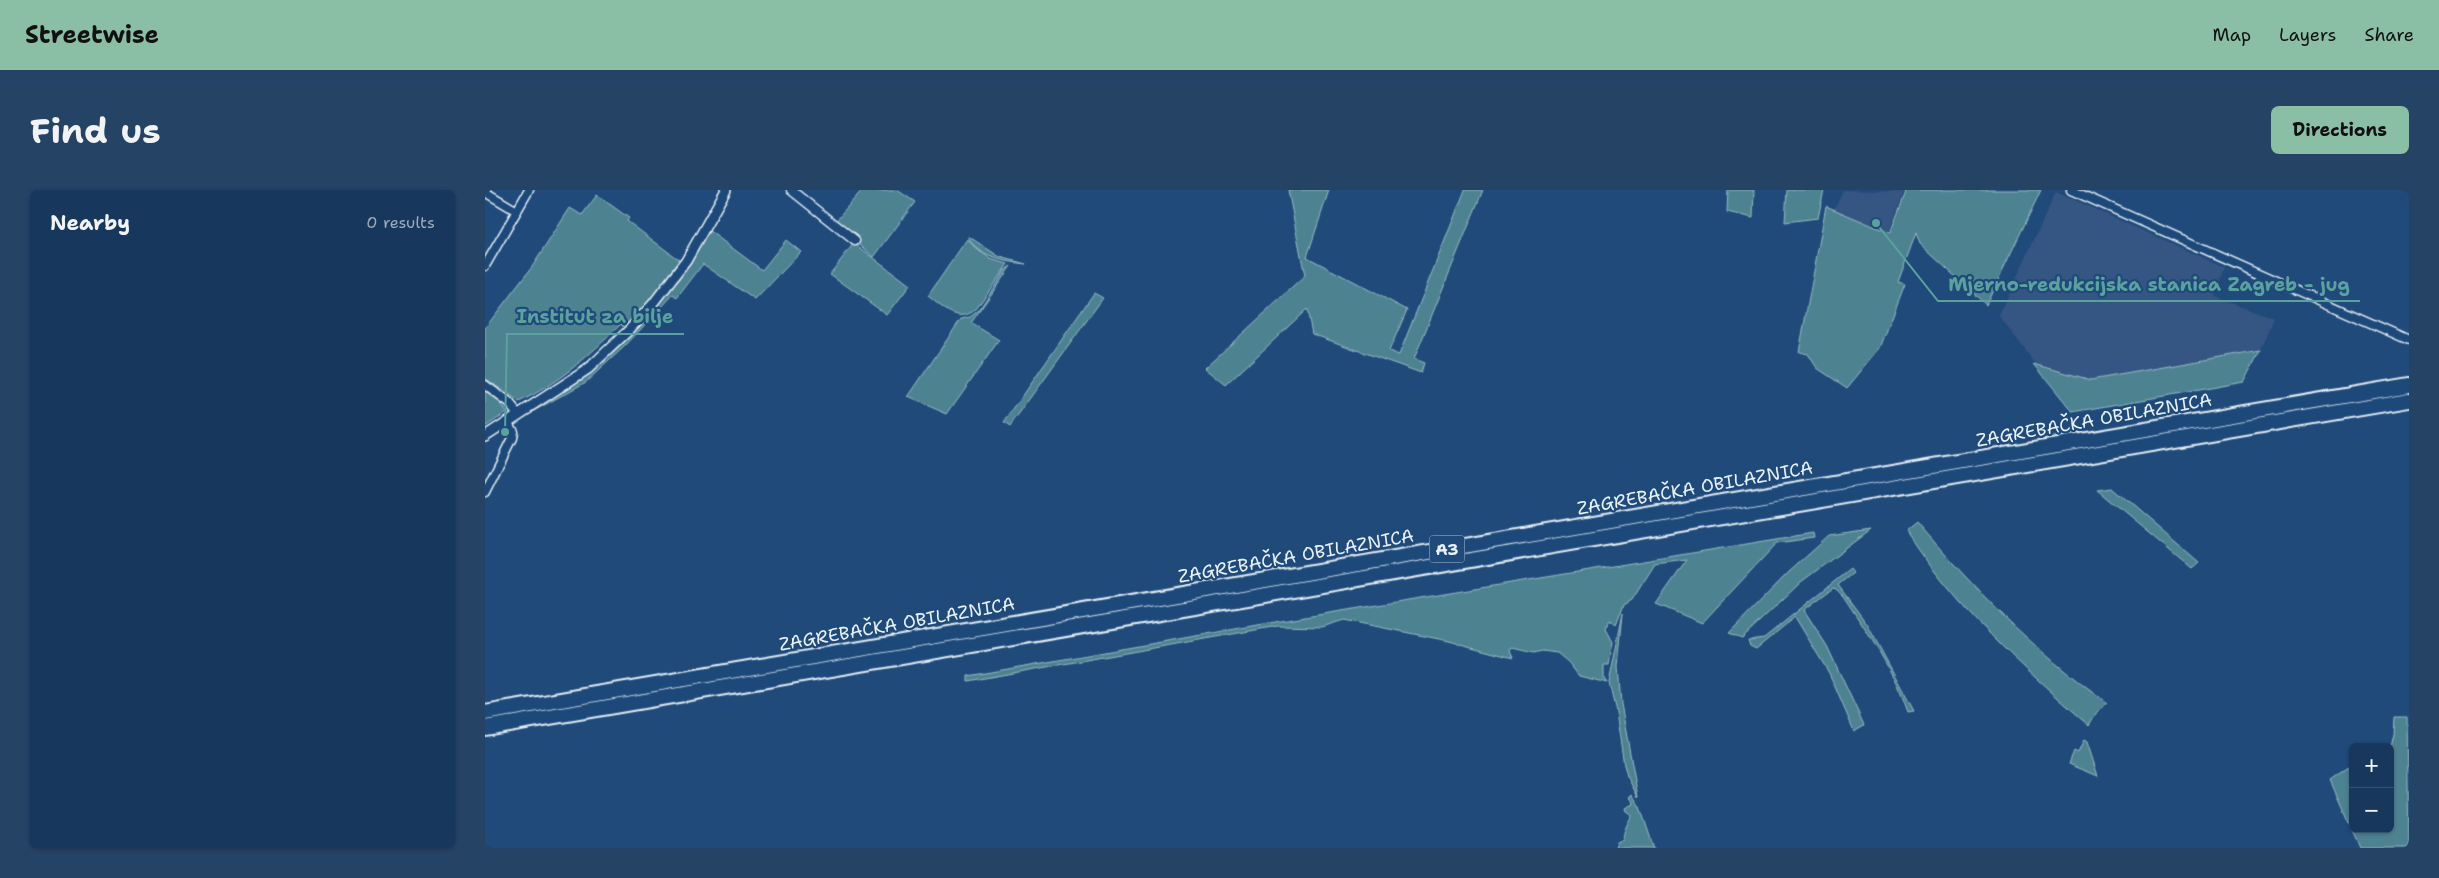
<!DOCTYPE html>
<html lang="en">
<head>
<meta charset="utf-8">
<style>
  body { margin:0; font-family:"Shantell Sans",sans-serif; background:#244365; color:#f1f3f6 }
  .controls { position:absolute; right:15px; bottom:15px; display:grid; overflow:hidden; border-radius:8px; box-shadow:0 1px 4px #0004 }
  .controls button { width:45px; height:45px; display:grid; place-items:center; padding:0; border:0; border-bottom:1px solid #365272; background:#17385c; color:#f1f3f6; font:25px sans-serif }
  .list { margin:0; padding:0; list-style:none }
  h2 { display:flex; justify-content:space-between; align-items:center; height:65px; margin:0; padding:0 20px; font-size:21px }
  h2 small { font-size:16px; font-weight:400; color:#9eacbb }
  .map { position:relative; flex:none; width:1924px; height:658px; overflow:hidden; border-radius:8px }
  header { display:flex; align-items:center; gap:30px; box-sizing:border-box; height:70px; padding:0 25px; background:#8abfa5; color:#111 }
  header strong { font-size:24px }
  nav { display:flex; gap:28px; margin-inline-start:auto; font-size:18px }
  .intro { display:flex; align-items:center; justify-content:space-between; box-sizing:border-box; height:120px; padding:0 30px }
  h1 { margin:0; font-size:35px }
  .button { padding:12px 22px; border-radius:8px; background:#8abfa5; color:#111; font-size:18px; font-weight:700 }
  main { display:flex; gap:30px; padding:0 30px }
  aside { flex:1; background:#17385c; border-radius:8px; box-shadow:0 1px 4px #0004 }
  .map>svg:first-child { display:block }
  .built { fill:#365683 }
  .green { fill:#4e8391; stroke:#9bbac4 }
  .lines { fill:none; stroke-linecap:round; stroke-linejoin:round }
  .minor-casing { stroke:#e8f1f8; stroke-width:11 }
  .tertiary-casing { stroke:#e8f1f8; stroke-width:12 }
  .motorway-casing { stroke:#e8f1f8; stroke-width:18 }
  .minor { stroke:#1f4a7a; stroke-width:8 }
  .tertiary { stroke:#1f4a7a; stroke-width:9 }
  .motorway { stroke:#1f4a7a; stroke-width:14 }
  .labels { text-anchor:middle; stroke-width:4.5; stroke-linejoin:round; paint-order:stroke }
  .shield { fill:#1f4a7a; stroke:#acbfd2; stroke-width:1 }
  .shield-label { font-size:16px; font-weight:bold; fill:#e8f1f8 }
  .street-label { font-size:18px; fill:#e8f1f8; stroke:#1f4a7a }
  .leader { fill:none; stroke:#5ba19e; stroke-width:2 }
  .callout-dot { fill:#5ba19e; stroke:#1f4a7a; stroke-width:2 }
  .callout-label { font-size:19px; text-anchor:middle; font-weight:bold; fill:#5ba19e; stroke:#1f4a7a; stroke-width:4.5; stroke-linejoin:round; paint-order:stroke }
</style>
</head>
<body>
<header>
<strong>Streetwise</strong>
<nav><a>Map</a><a>Layers</a><a>Share</a></nav>
</header>
<div class="intro"><h1>Find us</h1><a class="button">Directions</a></div>
<main>
<aside>
<h2>Nearby<small>0 results</small></h2>
<ul class="list">
</ul>
</aside>
<div class="map">
<svg width="1924" height="658" viewBox="0 0 1924 658">
  <rect width="100%" height="100%" fill="#1f4a7a"/>
  <filter id="ink" filterUnits="userSpaceOnUse"><feTurbulence type="fractalNoise" baseFrequency=".02" numOctaves="2"/><feDisplacementMap in="SourceGraphic" scale="10" xChannelSelector="R" yChannelSelector="G"/><feConvolveMatrix kernelMatrix="1 2 1 2 8 2 1 2 1" color-interpolation-filters="sRGB"/></filter>
  <g filter="url(#ink)">
    <!-- built -->
    <path class="built" d="M1358 0 1419 2 1403 44 1348 21Z
      M1571 2 1739 77 1730 106 1789 128 1777 157 1759 192 1588 222 1514 126Z"/>
    <!-- green -->
    <path class="green" d="M378 0H412L430 12 389 67 350 32Z
      M803 0H844L822 67 922 120 904 161 914 165 980 0H998L929 169 939 173 936 183 827 144 822 119 741 195 720 178 820 86Z
      M1243 0H1269L1268 28 1242 22Z
      M1302 0H1339L1333 28 1300 32Z
      M1418 0H1556L1501 115 1435 54 1431 43 1413 92 1420 94 1395 158 1362 198 1332 178 1323 164 1314 162 1341 16 1405 43 1421 2Z
      M112 5 144 28 142 31 194 70 160 116 139 138 136 134C105 165 74 193 34 212L0 188V138L47 77 85 18 97 25Z
      M223 40 277 80 301 50 316 62 270 110 218 74 192 108 188 105 139 157 101 192 47 222 49 218C68 206 89 195 107 181 152 147 195 89 223 40Z
      M483 46 515 67 541 74C522 72 488 67 483 46Z
      M482 49 505 69 523 74 491 119C474 135 457 117 443 106Z
      M369 53 425 95 402 125 345 84Z
      M526 76 486 133 514 150 462 224 423 207 476 129 485 127 494 120 520 80Z
      M609 103 618 108 525 237 519 233Z
      M1776 160 1759 192 1588 222 1549 174 1606 190Z
      M0 202 14 211 22 222 0 237Z
      M1627 298 1714 373 1707 379 1612 300Z
      M1432 332C1488 398 1551 463 1622 513L1612 522 1604 535C1536 476 1470 417 1421 341Z
      M1386 340 1316 392 1257 448 1244 443 1303 383 1344 346Z
      M1328 343 1329 348 1292 353 1217 433 1171 414 1202 370 1170 374 1147 410 1139 415 1131 435 1125 430 1121 439 1128 452 1124 475H1119V489L1122 493 1094 486 1083 472 1072 463 1057 461 1049 463 1027 458 1025 461 1028 468 964 451 859 430 837 437 793 436 483 491V486L790 432Z
      M1365 379 1368 383 1353 395 1382 434 1429 521 1423 522C1409 480 1382 442 1358 406L1351 399 1348 398 1319 420 1342 456 1379 535 1369 541 1344 483 1310 427 1271 459 1265 456 1263 450 1279 448Z
      M1138 423 1133 477 1136 514 1153 607 1142 586 1139 575 1131 522 1124 493Z
      M1909 527H1922L1924 658H1875L1845 590 1868 574V639H1905V557H1902H1905L1908 544Z
      M1599 550 1602 552 1613 586 1584 574 1589 561 1593 563Z
      M1147 604 1155 617 1169 658H1130L1132 652 1138 650C1138 641 1143 633 1147 625L1141 621 1140 618 1148 614 1147 610 1144 607Z"/>
    <g class="lines">
      <!-- minor casing -->
      <g class="minor-casing">
        <path id="minor" d="M306 0 370 51
          M1586 0 1924 150
          M0 2 32 21
          M0 76 44 0
          M0 195 24 213 33 224
          M0 302 27 248 28 241 23 232"/>
      </g>
      <!-- tertiary casing -->
      <g class="tertiary-casing">
        <path id="tertiary" d="M0 246 103 179 144 140 168 114 201 71 241 0"/>
      </g>
      <!-- motorway casing -->
      <g class="motorway-casing">
        <path id="motorway" d="M0 523 1924 195
          M0 538 1924 210"/>
      </g>
      <!-- minor -->
      <use href="#minor" class="minor"/>
      <!-- tertiary -->
      <use href="#tertiary" class="tertiary"/>
      <!-- motorway -->
      <use href="#motorway" class="motorway"/>
    </g>
  </g>
  <g class="labels">
    <!-- shield labels -->
    <rect class="shield" x="944.5" y="345.5" width="35" height="27" rx="4"/>
    <g class="shield-label">
      <text x="962" y="365">A3</text>
    </g>
    <!-- street labels -->
    <g class="street-label">
      <text transform="translate(1609 230) rotate(-10)" y="6">ZAGREBAČKA OBILAZNICA</text>
      <text transform="translate(1210 298) rotate(-10)" y="6">ZAGREBAČKA OBILAZNICA</text>
      <text transform="translate(811 366) rotate(-10)" y="6">ZAGREBAČKA OBILAZNICA</text>
      <text transform="translate(412 434) rotate(-10)" y="6">ZAGREBAČKA OBILAZNICA</text>
    </g>
  </g>
  <!-- callouts -->
  <path class="leader" d="M1391 33L1453 111H1875M20 242L22 144H199"/>
  <g class="callout-dot">
    <circle cx="1391" cy="33" r="5"/>
    <circle cx="20" cy="242" r="5"/>
  </g>
  <g class="callout-label">
    <text x="1664" y="101">Mjerno-redukcijska stanica Zagreb - jug</text>
    <text x="110" y="133">Institut za bilje</text>
  </g>
</svg>
<div class="controls">
<button>+</button>
<button>−</button>
</div>
</div>
</main>
</body>
</html>
